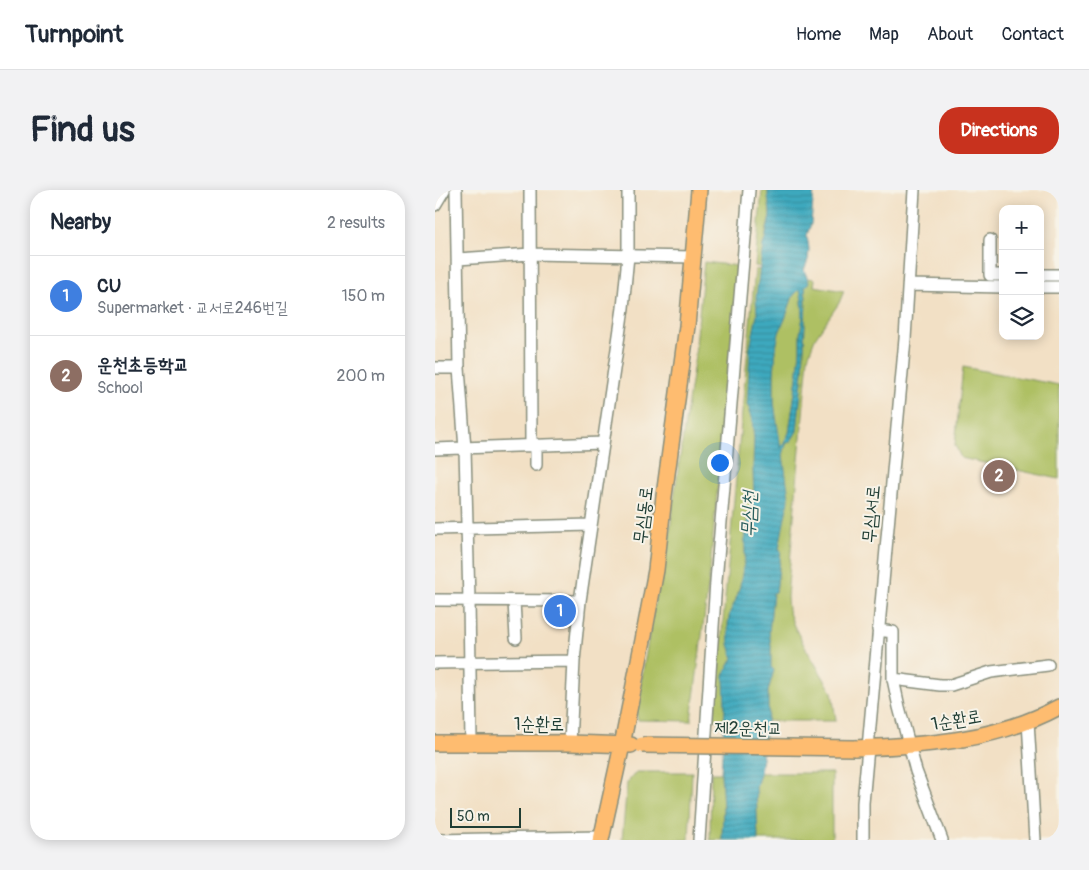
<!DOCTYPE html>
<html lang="en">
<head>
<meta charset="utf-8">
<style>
  body { margin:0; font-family:Pangolin,"Poor Story",sans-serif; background:#f2f2f3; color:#1f2937 }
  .controls { position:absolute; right:15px; top:15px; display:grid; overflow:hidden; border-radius:10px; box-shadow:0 2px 12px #0003 }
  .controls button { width:45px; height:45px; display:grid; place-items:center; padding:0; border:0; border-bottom:1px solid #e0e1e3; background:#fff; color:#1f2937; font:25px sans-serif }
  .scale { position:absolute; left:15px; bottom:12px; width:71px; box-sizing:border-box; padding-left:5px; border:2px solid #1f3d34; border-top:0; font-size:14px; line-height:18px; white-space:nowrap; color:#1f3d34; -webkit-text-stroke:4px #f7f3e8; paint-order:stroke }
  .you { position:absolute; left:284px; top:272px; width:18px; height:18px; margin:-12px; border:4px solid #fff; border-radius:50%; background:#1a73e8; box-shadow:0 0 0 8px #1a73e833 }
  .badge { display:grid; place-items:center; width:32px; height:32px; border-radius:50%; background:#c8321e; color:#fff; font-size:16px; font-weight:700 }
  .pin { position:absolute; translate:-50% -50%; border:2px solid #fff; box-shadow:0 1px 5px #0006 }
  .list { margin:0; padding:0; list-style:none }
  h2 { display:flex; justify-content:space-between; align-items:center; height:65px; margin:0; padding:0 20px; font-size:21px }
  h2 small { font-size:16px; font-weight:400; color:#747a83 }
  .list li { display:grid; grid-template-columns:32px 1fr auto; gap:15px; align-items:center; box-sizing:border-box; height:80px; padding:0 20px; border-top:1px solid #e0e1e3 }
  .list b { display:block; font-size:19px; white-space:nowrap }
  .list p { margin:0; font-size:16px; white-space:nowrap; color:#747a83 }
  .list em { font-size:16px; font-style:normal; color:#747a83 }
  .icon { flex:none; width:28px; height:28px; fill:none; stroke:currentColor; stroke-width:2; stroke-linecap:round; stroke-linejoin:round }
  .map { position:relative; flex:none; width:624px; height:650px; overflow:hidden; border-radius:20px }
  header { display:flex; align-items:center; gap:30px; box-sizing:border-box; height:70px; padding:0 25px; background:#fff; border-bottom:1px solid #e0e1e3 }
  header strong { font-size:24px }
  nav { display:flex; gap:28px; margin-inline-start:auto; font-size:18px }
  .intro { display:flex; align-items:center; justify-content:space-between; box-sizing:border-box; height:120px; padding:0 30px }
  h1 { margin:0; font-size:35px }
  .button { padding:12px 22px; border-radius:20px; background:#c8321e; color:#fff; font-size:18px; font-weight:700 }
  main { display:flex; gap:30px; padding:0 30px }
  aside { flex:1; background:#fff; border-radius:20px; box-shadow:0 2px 12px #0003 }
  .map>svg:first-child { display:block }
  .grass { fill:#aec063; stroke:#667e4c }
  .water { fill:url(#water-rules); stroke:#2e7379; fill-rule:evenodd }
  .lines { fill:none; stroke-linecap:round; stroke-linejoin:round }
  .minor-casing { stroke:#888e7c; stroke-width:14 }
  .major-casing { stroke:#888e7c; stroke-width:18 }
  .minor { stroke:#fff; stroke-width:11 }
  .major { stroke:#febc70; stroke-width:15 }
  .major-bridge-casing { stroke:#888e7c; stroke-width:18; stroke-linecap:butt }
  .major-bridge { stroke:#febc70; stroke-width:15 }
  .labels { text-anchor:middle; stroke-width:4; stroke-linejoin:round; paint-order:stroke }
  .street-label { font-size:18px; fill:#1f3d34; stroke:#f7f3e8 }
  .water-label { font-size:19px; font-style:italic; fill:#285d5d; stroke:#f7f3e8 }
</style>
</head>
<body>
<header>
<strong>Turnpoint</strong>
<nav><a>Home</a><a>Map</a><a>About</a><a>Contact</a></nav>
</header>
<div class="intro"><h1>Find us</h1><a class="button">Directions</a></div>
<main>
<aside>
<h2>Nearby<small>2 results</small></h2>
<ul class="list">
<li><span class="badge" style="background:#3f7fe0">1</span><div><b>CU</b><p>Supermarket · 교서로246번길</p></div><em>150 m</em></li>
<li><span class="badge" style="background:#8d6e63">2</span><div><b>운천초등학교</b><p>School</p></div><em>200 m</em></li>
</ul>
</aside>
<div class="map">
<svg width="624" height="650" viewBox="0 0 624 650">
  <defs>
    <pattern id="water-rules" width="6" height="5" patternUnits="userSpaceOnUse" patternTransform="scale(1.25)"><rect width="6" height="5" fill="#3ea9be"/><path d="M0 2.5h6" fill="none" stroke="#338b9b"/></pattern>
  </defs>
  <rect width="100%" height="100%" fill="#f7f3e8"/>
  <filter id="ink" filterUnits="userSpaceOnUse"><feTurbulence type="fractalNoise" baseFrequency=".02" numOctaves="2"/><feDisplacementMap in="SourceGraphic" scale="10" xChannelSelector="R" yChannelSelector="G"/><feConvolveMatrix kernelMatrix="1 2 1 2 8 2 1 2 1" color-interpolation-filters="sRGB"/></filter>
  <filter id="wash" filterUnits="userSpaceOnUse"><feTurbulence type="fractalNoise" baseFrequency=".0096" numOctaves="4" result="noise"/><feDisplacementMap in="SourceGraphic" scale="20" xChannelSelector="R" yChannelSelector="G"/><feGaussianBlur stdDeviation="1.12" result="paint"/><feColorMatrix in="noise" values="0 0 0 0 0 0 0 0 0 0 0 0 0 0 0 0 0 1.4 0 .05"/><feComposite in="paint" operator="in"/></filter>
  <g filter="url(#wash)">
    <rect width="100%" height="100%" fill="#f2e0c5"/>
    <!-- grass -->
    <path class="grass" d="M327 0H333L335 26 331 42V49L328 55 326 77 320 76Z
      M269 72 303 76 274 390 256 531 203 530 201 522 221 404 234 352 238 314 260 165Z
      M320 79 325 80 321 107 322 125 315 158 313 216 315 217 314 222 317 230 319 249 318 279 319 308 313 330 310 349V367L305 396 300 412 295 422 293 434 294 454 298 468 289 485 290 518 289 530H279Z
      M372 88 380 89 379 96 409 101 404 113 380 148 373 167 352 407 353 420 359 436 370 457 397 502 401 531H332L333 523V501L339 480 336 478V455L334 442 338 403 341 402 346 362 344 358 347 340 350 283 348 265 351 254 356 251 362 241 368 181 371 110 370 97 374 92Z
      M365 99 367 110 368 127 365 144V160L363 181 354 243 345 259 339 213V184L341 158 344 142 350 129 358 106Z
      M528 177 624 195V289L526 268 520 255Z
      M201 582H257L254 650H187L192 593Z
      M276 583H286L288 617 287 650H275Z
      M325 583H397V650H323L321 597Z"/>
    <!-- water -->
    <path class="water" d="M333 0H379L376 34 372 45 374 59 373 70 369 80 374 92 370 97 371 110 368 181 362 241 356 251 351 254 348 265 354 307 344 358 346 361 341 402 338 403 334 442 336 455V477L339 480 333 501V523L325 583 321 597 323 650H287L288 617 286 583 290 518 289 485 298 468 294 454 293 434 295 422 300 412 305 396 310 367V349L313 330 319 308 318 279 319 249 317 230 314 222 315 217 312 216 315 158 322 125 321 107 328 55C330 51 335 29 335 24 335 16 332 8 333 0ZM365 99 367 110 368 127 365 144V160L363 181 354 243 346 258 339 213V184L341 158 344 143 350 129 358 106Z"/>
  </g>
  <g filter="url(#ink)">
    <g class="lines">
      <!-- minor casing -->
      <g class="minor-casing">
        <path id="minor" d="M21 0 24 178 30 259 34 410 36 553
          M95 0 96 255
          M0 15 9 0
          M555 50V85H568
          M23 69 95 64 259 67
          M605 85H624
          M474 95 568 97
          M605 97H624
          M0 178H24
          M101 254V275
          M0 259 168 253
          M0 339 156 335
          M0 410 145 411
          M79 411 81 448
          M443 440 458 442V489L464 517 481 581 507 650
          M0 473 139 471
          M458 489 505 495H516L556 482 613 475
          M593 531 600 650
          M135 553 139 471 145 411 188 118 193 66V0
          M0 650 166 647
          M264 650 281 391 314 0
          M428 650V613L470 149 479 0"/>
      </g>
      <!-- major casing -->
      <g class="major-casing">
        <path id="major" d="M0 553H135L196 555
          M419 558C489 556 561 551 624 517
          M166 650 187 555 208 450 221 380 229 306 252 136 264 0"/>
      </g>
      <!-- minor -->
      <use href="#minor" class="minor"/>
      <!-- major -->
      <use href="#major" class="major"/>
      <!-- major-bridge casing -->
      <g class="major-bridge-casing">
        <path id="major-bridge" d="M207 555 419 558"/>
      </g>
      <!-- major-bridge -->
      <use href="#major-bridge" class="major-bridge"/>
    </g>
  </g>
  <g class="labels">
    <!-- street labels -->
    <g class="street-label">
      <text transform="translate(436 324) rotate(-85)" y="6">무심서로</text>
      <text transform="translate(208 325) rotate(-83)" y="6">무심동로</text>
      <text transform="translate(521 530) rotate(-10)" y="6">1순환로</text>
      <text x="104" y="540">1순환로</text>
      <text transform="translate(313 538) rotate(1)" y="6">제2운천교</text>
    </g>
    <!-- water labels -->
    <g class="water-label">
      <text transform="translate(313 324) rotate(-88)" y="7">무심천</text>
    </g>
  </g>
</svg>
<div class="controls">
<button>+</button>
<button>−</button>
<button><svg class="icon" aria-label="layers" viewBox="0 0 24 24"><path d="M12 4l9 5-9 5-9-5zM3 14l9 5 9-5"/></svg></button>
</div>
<div class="scale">50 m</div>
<div class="you"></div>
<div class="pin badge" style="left:125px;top:421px;background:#3f7fe0">1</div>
<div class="pin badge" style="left:564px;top:286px;background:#8d6e63">2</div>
</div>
</main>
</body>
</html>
